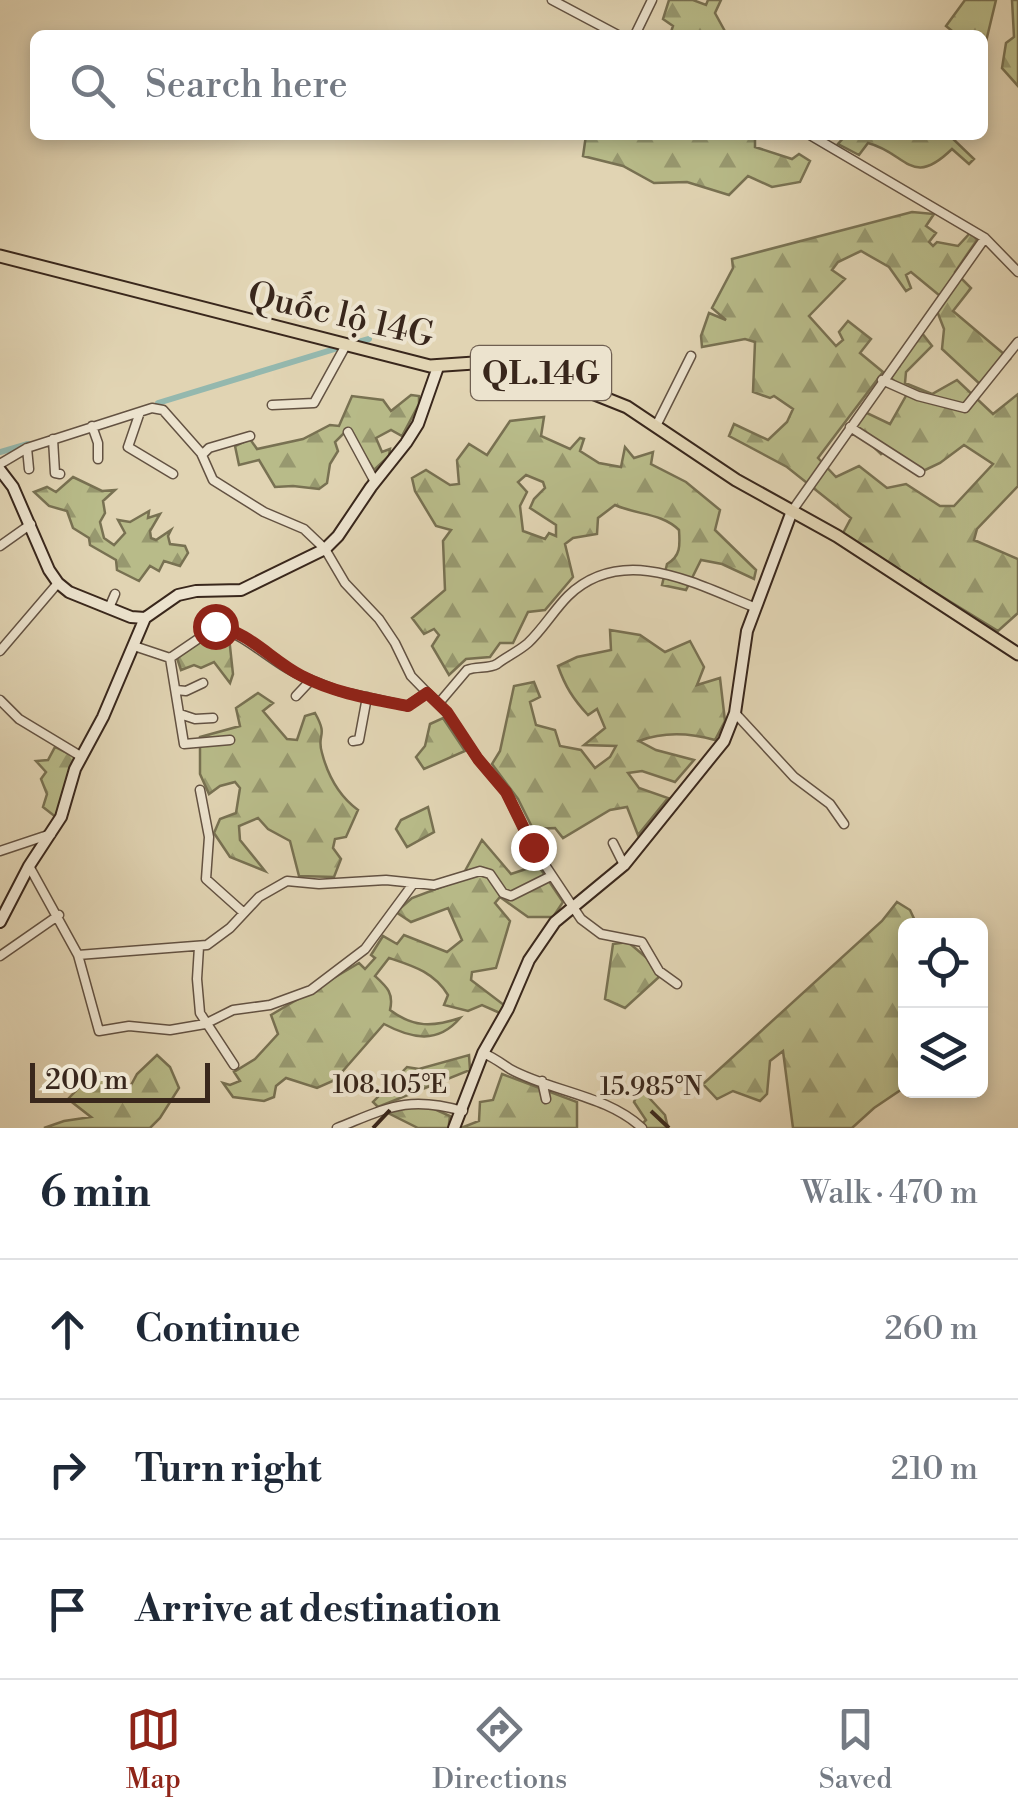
<!DOCTYPE html>
<html lang="en">
<head>
<meta charset="utf-8">
<style>
  body { margin:0; font-family:"Libre Bodoni",serif; background:#f6f6f7; color:#1f2937 }
  .controls { position:absolute; right:30px; bottom:30px; display:grid; overflow:hidden; border-radius:15px; box-shadow:0 5px 15px #0003 }
  .controls button { width:90px; height:90px; display:grid; place-items:center; padding:0; border:0; border-bottom:2px solid #e0e1e3; background:#fff; color:#1f2937; font:50px sans-serif }
  .scale { position:absolute; left:30px; bottom:25px; width:180px; box-sizing:border-box; padding-left:10px; border:5px solid #39271c; border-top:0; font-size:28px; line-height:35px; white-space:nowrap; color:#39271c; -webkit-text-stroke:8px #ece3ce; paint-order:stroke }
  .stop { position:absolute; width:30px; height:30px; margin:-22px; border:8px solid #8f2418; border-radius:50%; background:#fff }
  .stop.end { background:#8f2418; border-color:#fff; box-shadow:0 2px 10px #0008 }
  .list { margin:0; padding:0; list-style:none }
  h2 { display:flex; justify-content:space-between; align-items:center; height:130px; margin:0; padding:0 40px; font-size:42px }
  h2 small { font-size:32px; font-weight:400; color:#747a83 }
  .list li { display:grid; grid-template-columns:65px 1fr auto; gap:30px; align-items:center; box-sizing:border-box; height:140px; padding:0 40px; border-top:2px solid #e0e1e3 }
  .list b { display:block; font-size:38px; white-space:nowrap }
  .list em { font-size:32px; font-style:normal; color:#747a83 }
  .icon { flex:none; width:55px; height:55px; fill:none; stroke:currentColor; stroke-width:2; stroke-linecap:round; stroke-linejoin:round }
  .map { position:relative; flex:none; width:1018px; height:1128px; overflow:hidden }
  .search { position:absolute; background:#fff; box-shadow:0 5px 15px #0003; left:30px; right:30px; top:30px; height:110px; display:flex; align-items:center; gap:25px; box-sizing:border-box; padding:0 35px; border-radius:15px; color:#747a83; font-size:38px }
  .sheet { height:550px; background:#fff }
  nav { display:flex; justify-content:space-around; align-items:center; box-sizing:border-box; height:140px; border-top:2px solid #e0e1e3; background:#fff; font-size:28px; color:#747a83 }
  nav a { display:grid; justify-items:center; gap:5px }
  nav .on { color:#8f2418 }
  .map>svg:first-child { display:block }
  .forest { fill:url(#forest-firs); stroke:#787152; stroke-width:2.5; fill-rule:evenodd }
  .lines { fill:none; stroke-linecap:round; stroke-linejoin:round }
  .canal { stroke:#94b8ae; stroke-width:6 }
  .street-casing { stroke:#635242; stroke-width:11 }
  .secondary-casing { stroke:#39271c; stroke-width:14 }
  .primary-casing { stroke:#39271c; stroke-width:15 }
  .street { stroke:#ece3ce; stroke-width:8 }
  .secondary { stroke:#ece3ce; stroke-width:10 }
  .primary { stroke:#e1d4b3; stroke-width:11 }
  .route { stroke:#8f2418; stroke-width:12 }
  .ticks { fill:none; stroke:#39271c; stroke-width:4 }
  .labels { text-anchor:middle; stroke-width:8; stroke-linejoin:round; paint-order:stroke }
  .shield { fill:#ece3ce; stroke:#6f5f51; stroke-width:2.5 }
  .shield-label { font-size:32px; font-weight:bold; fill:#39271c }
  .street-label { font-size:35px; fill:#39271c; stroke:#ece3ce }
  .ticks-label { font-size:25px; text-anchor:middle; fill:#39271c; stroke:#ece3ce; stroke-width:8; stroke-linejoin:round; paint-order:stroke }
</style>
</head>
<body>
<div class="map">
<svg width="1018" height="1128" viewBox="0 0 1018 1128">
  <defs>
    <pattern id="forest-firs" width="22" height="20" patternUnits="userSpaceOnUse" patternTransform="scale(2.5)"><rect width="22" height="20" fill="#b8bb89"/><path d="M5 1l3.5 6h-7zM16 11l3.5 6h-7z" fill="#97986f"/></pattern>
  </defs>
  <rect width="100%" height="100%" fill="#e1d4b3"/>
  <filter id="stains"><feTurbulence type="fractalNoise" baseFrequency=".002" numOctaves="4"/><feColorMatrix values="0 0 0 0 .2 0 0 0 0 .09 0 0 0 0 .02 0 0 0 .5 -.17"/></filter>
  <radialGradient id="worn" r=".72"><stop offset=".6" stop-color="#630" stop-opacity="0"/><stop offset="1" stop-color="#630" stop-opacity=".3"/></radialGradient>
  <!-- forest -->
  <path class="forest" d="M669 0H693L706 5 708 0H721L715 13 727 35H670L673 26 663 19Z
    M965 0H996L983 54V35H957L946 26Z
    M1012 0H1018V86L1002 68 1006 43 1014 37Z
    M586 135H755V147L792 159 799 154 810 161 800 182 772 187 748 176 729 195 687 182 654 183 623 166 583 156Z
    M846 135H949L974 159 969 164 952 149C911 189 907 153 868 143L859 155 838 144Z
    M912 212 934 214 926 226 936 233 929 242 933 246 937 242 958 246 971 232 977 240 955 272 971 288 953 311 1010 359 982 386 942 349 944 329 937 311 945 300 911 272 906 275 911 288 906 291 889 267 861 251 838 262 832 270 845 279 809 316 836 346 843 340 839 332 848 321 871 339 860 353 883 372 818 458 836 477 859 466 887 488 906 484 940 506H954L993 464 964 445 940 463 923 471 886 450 881 454 854 428 865 412 890 424 907 394 891 378 921 332 932 346 906 372 905 383 932 394 957 380 993 414 1018 394V486L977 529 974 540 1018 559V613L998 631 842 535 851 518 787 467 729 436 734 424 768 440 787 422 793 409 774 396 770 398 753 392 755 342 745 339 702 347 701 336 709 313 726 320 712 308 733 268 732 259Z
    M411 395 419 396V404L402 436 391 430 376 438 382 452 390 449 389 456 374 470 348 429 335 442 338 451 330 464 327 483 319 489 293 486 275 487 259 460 239 465 235 446 250 439 257 449 303 439 330 425 339 426 352 396 383 400 391 411Z
    M544 417 541 436 570 449 580 438 584 439 580 451 599 463 621 467 625 447 634 458 653 452 651 464 686 482 720 510 715 530 756 570 754 579 722 564 701 560 686 590 662 585 667 564C681 556 680 545 679 530 662 513 637 515 615 505L598 518 597 534 573 538 565 544 573 577 545 610 528 612 513 643H500L490 657 466 659 449 675 432 646 439 635 434 629 424 634 412 618 445 590 443 541 451 530 436 526 415 491 412 478 426 470 450 485 459 484 457 460 469 444 487 455 510 421ZM526 475 543 482 545 488 534 499 530 508 556 525V536L549 533 545 539 523 531 520 506 527 492 518 482Z
    M73 477 102 491 115 490 103 501 105 513 100 522 104 538 114 545 125 533 118 520 130 522 149 511 148 518 160 514 150 531 151 538 156 540 171 530 168 536 170 544 185 546 188 553 180 566 164 561 159 571 150 566 139 581 117 570 116 560 90 545 89 538 73 528 67 511 49 506 34 492 47 487 56 492Z
    M218 629 229 637 233 674 230 683 214 662 201 668 194 665 181 670 177 658Z
    M610 630 640 635 665 652 690 641 704 667 697 685 720 678 725 721 715 740C690 733 665 731 639 741L656 750 694 760 675 782 642 771 628 773 639 788 668 798 638 835 627 807 610 810 563 838 555 828 533 829 518 799 492 764 500 751 514 686 534 682 540 697 530 702 536 725 555 730 560 746 581 750 595 768 610 757 616 746 584 745 605 728 597 709 588 715C573 699 565 686 558 666L577 657 611 650Z
    M258 693 273 703 263 711 287 739 297 740 305 716 315 713C329 738 316 733 322 753 328 776 339 796 358 810L346 837 335 839 333 848 341 859 334 877 299 876 290 841 268 829 258 818 239 826 240 840 265 871 230 857 214 833 220 819 236 813 240 788 235 782 220 786 209 794 200 774V737L240 726 236 708Z
    M443 718 465 751 424 769 416 757 425 746 430 724Z
    M55 747 75 757 57 818 43 807 47 794 41 779 46 772 36 761 48 760Z
    M428 807 434 832 407 847 396 829 401 820Z
    M482 840 511 874 538 865 563 902 553 917H528L500 897 495 903 510 921 496 968 472 972 471 980 504 1005 500 1013 482 1005 468 1011 444 1005 448 995C434 972 413 966 389 958L375 976C387 987 394 993 390 1010 414 1028 433 1027 460 1018 438 1044 412 1039 384 1024L335 1080 317 1088 286 1078 276 1086 274 1097 264 1101 233 1097 223 1083 230 1085 240 1081 234 1072 255 1059 278 1034 271 1015 359 963 365 969 375 958 371 955 383 936 397 944 404 935 447 952 462 940 448 908 411 922 396 912 412 898 460 880Z
    M897 902 910 910 917 925 906 926 905 1087 874 1108 852 1128H793L783 1051 770 1061 767 1094 760 1101 733 1091 717 1099 703 1084 882 921Z
    M628 942 648 959 659 977 625 1008 605 999 613 944Z
    M157 1055 170 1067 179 1088 160 1118 150 1128H44L64 1121 91 1117 68 1099 96 1070 116 1085 130 1087 137 1074Z
    M469 1055 470 1070 378 1107 373 1102 407 1067 419 1069Z
    M502 1074 577 1102V1128H461L479 1121 480 1102 493 1100Z
    M640 1088 665 1115 668 1128H638L646 1120 634 1102Z
    M398 1102 423 1104 450 1116 449 1124 461 1128H418L386 1112Z"/>
  <g class="lines">
    <!-- canal -->
    <path class="canal" d="M355 343 369 339
      M158 403 338 348
      M0 452 28 444"/>
    <!-- street casing -->
    <g class="street-casing">
      <path id="street" d="M552 0 618 35
        M635 35 652 0
        M810 135 985 238 1018 272
        M882 380 918 396 965 408 1018 342
        M272 405 314 403 346 345
        M140 412 128 447 173 474
        M92 426 98 443V459
        M656 426 691 356
        M850 427 920 472
        M348 432 375 482
        M53 439 55 473 60 474
        M27 448 29 469
        M202 455 209 448 250 436
        M0 464 27 448 152 408 163 410 201 453 213 480 264 512 304 529 325 549 345 583 379 619 395 643 411 676 447 713 478 759 506 792 533 847 581 919 601 934 642 942 659 971 677 984
        M792 511 985 238
        M0 546 31 524
        M109 608 115 594
        M134 646 170 658 184 744 230 740
        M0 651 58 583
        M170 658 217 626C253 639 276 667 311 680
        M176 690 186 691 203 683
        M296 696 311 680 339 691 407 706 427 693
        M0 700 19 719 82 757
        M439 703 467 670C476 666 489 669 497 664 506 657 519 651 528 643 543 629 554 610 568 596 623 543 696 584 754 607
        M735 713 794 777 830 804 844 824
        M180 714 195 719 213 718
        M353 741 359 740 367 697
        M200 790 209 837 206 879 244 913
        M613 843 624 865
        M0 851 51 834
        M29 866 78 955 99 1031 129 1026 170 1030 205 1024 233 1010 270 1005 311 990 365 949 413 884
        M199 947 197 979 200 1013 234 1065
        M78 955 207 945 230 928 259 897 287 881 319 884 386 880 434 885 480 871 490 874 503 893 511 896 551 876
        M0 956 59 915
        M483 1053C493 1057 501 1063 510 1069 552 1092 607 1095 642 1128
        M542 1081 546 1099
        M337 1128C388 1108 407 1095 463 1111"/>
    </g>
    <!-- secondary casing -->
    <g class="secondary-casing">
      <path id="secondary" d="M0 470 13 487 49 570 58 583 69 592 131 617 145 618 178 595 196 591 241 590 325 549 338 536 371 487 406 443 418 424 438 367
        M0 922 29 866 61 817 75 769 103 717 145 618
        M454 1128 483 1053 508 1009 529 960 555 922 624 865 724 741 735 713 747 631 792 511"/>
    </g>
    <!-- primary casing -->
    <g class="primary-casing">
      <path id="primary" d="M0 256 430 366 474 363 510 367 547 375 627 407 736 480 837 536 1018 654"/>
    </g>
    <!-- street -->
    <use href="#street" class="street"/>
    <!-- secondary -->
    <use href="#secondary" class="secondary"/>
    <!-- primary -->
    <use href="#primary" class="primary"/>
  </g>
  <g class="lines">
    <!-- route -->
    <path class="route" d="M215 626C249 631 272 661 302 676 334 693 372 699 408 706L427 693 447 712 478 759 506 792 533 847"/>
  </g>
  <!-- ticks -->
  <path class="ticks" d="M651 1111 669 1128M373 1128 390 1110"/>
  <g class="labels">
    <!-- shield labels -->
    <rect class="shield" x="471" y="346" width="140" height="54" rx="8"/>
    <g class="shield-label">
      <text x="541" y="384">QL.14G</text>
    </g>
    <!-- street labels -->
    <g class="street-label">
      <text transform="translate(341 314) rotate(13)" y="12">Quốc lộ 14G</text>
    </g>
  </g>
  <g class="ticks-label">
    <text x="390" y="1093">108.105°E</text>
    <text x="651" y="1095">15.985°N</text>
  </g>
  <rect width="100%" height="100%" filter="url(#stains)"/>
  <rect width="100%" height="100%" fill="url(#worn)"/>
</svg>
<div class="controls">
<button><svg class="icon" aria-label="locate" viewBox="0 0 24 24"><circle cx="12" cy="12" r="6"/><path d="M12 2v4M12 18v4M2 12h4M18 12h4"/></svg></button>
<button><svg class="icon" aria-label="layers" viewBox="0 0 24 24"><path d="M12 4l9 5-9 5-9-5zM3 14l9 5 9-5"/></svg></button>
</div>
<div class="scale">200 m</div>
<div class="stop" style="left:215px;top:626px"></div>
<div class="stop end" style="left:533px;top:847px"></div>
<div class="search"><svg class="icon" aria-label="search" viewBox="0 0 24 24"><circle cx="10" cy="10" r="6"/><path d="M15 15l6 6"/></svg>Search here</div>
</div>
<section class="sheet">
<h2>6 min<small>Walk · 470 m</small></h2>
<ul class="list">
<li><svg class="icon" aria-label="ahead" viewBox="0 0 24 24"><path d="M12 20V5M6 11l6-6 6 6"/></svg><div><b>Continue</b></div><em>260 m</em></li>
<li><svg class="icon" aria-label="right" viewBox="0 0 24 24"><path d="M7 20v-9h11M14 6l5 5-5 5"/></svg><div><b>Turn right</b></div><em>210 m</em></li>
<li><svg class="icon" aria-label="arrive" viewBox="0 0 24 24"><path d="M6 21V4h12l-3 4 3 4H6"/></svg><div><b>Arrive at destination</b></div></li>
</ul>
</section>
<nav>
<a class="on"><svg class="icon" aria-label="map" viewBox="0 0 24 24"><path d="M3 6l6-2 6 2 6-2v14l-6 2-6-2-6 2zM9 4v14M15 6v14"/></svg>Map</a>
<a><svg class="icon" aria-label="directions" viewBox="0 0 24 24"><path d="M12 3l9 9-9 9-9-9zM9 14v-3h6M13 9l2 2-2 2"/></svg>Directions</a>
<a><svg class="icon" aria-label="saved" viewBox="0 0 24 24"><path d="M7 4h10v16l-5-4-5 4z"/></svg>Saved</a>
</nav>
</body>
</html>
